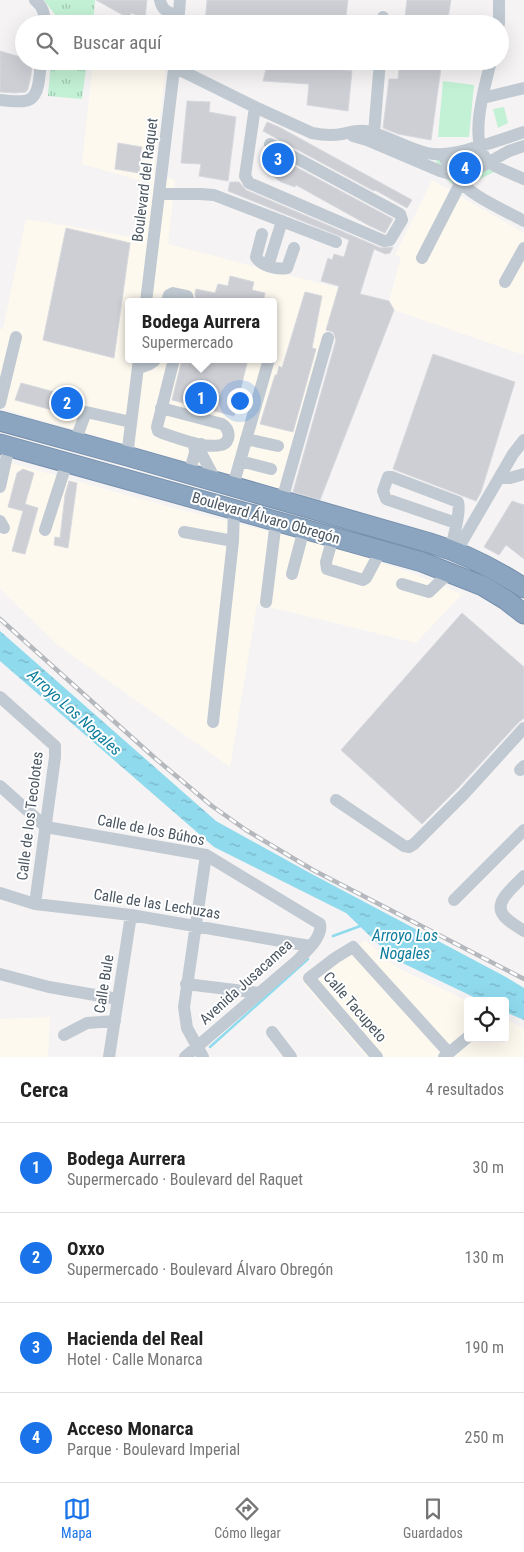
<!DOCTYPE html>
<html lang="es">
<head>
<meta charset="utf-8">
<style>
  body { margin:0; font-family:"Roboto Condensed",sans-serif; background:#f2f2f2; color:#222 }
  .controls { position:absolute; right:15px; bottom:15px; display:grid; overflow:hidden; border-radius:5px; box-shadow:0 5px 20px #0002 }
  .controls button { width:45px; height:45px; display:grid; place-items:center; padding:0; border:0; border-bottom:1px solid #e0e0e0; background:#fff; color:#222; font:25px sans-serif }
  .you { position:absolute; left:239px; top:400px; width:18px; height:18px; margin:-12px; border:4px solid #fff; border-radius:50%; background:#1a73e8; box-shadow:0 0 0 8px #1a73e833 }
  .badge { display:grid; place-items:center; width:32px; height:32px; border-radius:50%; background:#1a73e8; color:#fff; font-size:16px; font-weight:700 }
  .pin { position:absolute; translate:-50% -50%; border:2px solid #fff; box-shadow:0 1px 5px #0006 }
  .popup { position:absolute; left:125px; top:298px; width:152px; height:65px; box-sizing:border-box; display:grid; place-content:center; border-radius:5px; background:#fff; filter:drop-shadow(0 1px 4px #0005); font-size:16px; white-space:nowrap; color:#767676 }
  .popup b { font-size:19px; color:#222 }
  .popup::after { content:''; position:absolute; left:50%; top:100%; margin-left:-10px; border:10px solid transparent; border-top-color:#fff }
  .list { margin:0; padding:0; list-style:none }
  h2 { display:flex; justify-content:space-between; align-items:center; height:65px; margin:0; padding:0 20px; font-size:21px }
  h2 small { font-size:16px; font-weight:400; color:#767676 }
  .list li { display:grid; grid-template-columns:32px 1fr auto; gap:15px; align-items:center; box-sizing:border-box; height:90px; padding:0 20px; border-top:1px solid #e0e0e0 }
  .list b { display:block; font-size:19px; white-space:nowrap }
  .list p { margin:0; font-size:16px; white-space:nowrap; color:#767676 }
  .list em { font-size:16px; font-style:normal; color:#767676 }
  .icon { flex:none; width:28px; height:28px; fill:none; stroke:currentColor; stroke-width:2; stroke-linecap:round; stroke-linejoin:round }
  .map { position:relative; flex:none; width:524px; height:1057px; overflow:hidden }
  .search { position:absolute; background:#fff; box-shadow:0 5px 20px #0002; left:15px; right:15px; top:15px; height:55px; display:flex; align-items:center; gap:12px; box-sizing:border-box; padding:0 18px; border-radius:28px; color:#767676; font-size:19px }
  .sheet { height:425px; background:#fff }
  nav { display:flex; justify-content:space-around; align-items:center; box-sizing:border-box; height:70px; border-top:1px solid #e0e0e0; background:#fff; font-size:14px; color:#767676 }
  nav a { display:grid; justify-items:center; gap:2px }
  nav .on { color:#1a73e8 }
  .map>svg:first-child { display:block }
  .commercial { fill:#fdf9ef; fill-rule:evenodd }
  .grass { fill:url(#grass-tufts) }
  .pitch { fill:#c3f1d5 }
  .water { fill:url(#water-ripples) }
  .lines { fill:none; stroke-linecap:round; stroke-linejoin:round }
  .stream { stroke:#90daee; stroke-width:2.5 }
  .building { fill:#cdcfd5; stroke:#d7d9de }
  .highway-casing { stroke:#7690ad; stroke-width:21 }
  .minor { stroke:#c1cad2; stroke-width:12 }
  .highway { stroke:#8ba5c1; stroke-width:19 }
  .rail-casing { stroke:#b5b8bd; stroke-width:4.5 }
  .rail { stroke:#fff; stroke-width:2.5; stroke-dasharray:8; stroke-linecap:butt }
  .labels { text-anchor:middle; stroke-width:4; stroke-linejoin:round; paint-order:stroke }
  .street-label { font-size:15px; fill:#4a5661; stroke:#fff }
  .water-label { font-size:16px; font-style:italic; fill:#0c7c9b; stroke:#fff }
</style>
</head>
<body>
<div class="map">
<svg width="524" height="1057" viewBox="0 0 524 1057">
  <defs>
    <pattern id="grass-tufts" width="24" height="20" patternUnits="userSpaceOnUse" patternTransform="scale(1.25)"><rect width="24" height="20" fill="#c3f1d5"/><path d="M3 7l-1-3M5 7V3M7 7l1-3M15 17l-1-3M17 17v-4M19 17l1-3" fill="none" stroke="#a0c6b0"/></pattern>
    <pattern id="water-ripples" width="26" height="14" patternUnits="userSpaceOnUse" patternTransform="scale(1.25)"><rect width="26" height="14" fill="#90daee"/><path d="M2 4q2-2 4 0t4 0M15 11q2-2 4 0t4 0" fill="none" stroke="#78b4c4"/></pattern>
  </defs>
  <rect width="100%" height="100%" fill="#f5f3f3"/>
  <!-- commercial -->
  <path class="commercial" d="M93 61H166L154 173 175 180 168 244 339 288 279 489 0 408V329H3L26 219 144 239 149 183 82 164ZM128 302H274V359H128Z
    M432 180 524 233V355L394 310 389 301 401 257 395 255Z
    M0 460 178 509 342 549 406 571 462 594 416 643 257 604 230 767 59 646 0 589Z
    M365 940 398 968 468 1001V1038H505V1019L524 1028V1057H367L304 984Z
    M50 1017 48 1057H0V1019Z"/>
  <!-- grass -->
  <path class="grass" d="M44 0H95L93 24H55L56 16Z
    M51 61H87L82 99 48 96Z
    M479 140 494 172 459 189 441 175 434 154Z"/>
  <!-- pitch -->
  <path class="pitch" d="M443 81 474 85 469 137H438Z
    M504 107 508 123 498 128 493 109Z"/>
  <!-- water -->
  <path class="water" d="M0 631 216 821 310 873 506 977 524 988V1020L505 1012V1001H482L394 959 346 913 214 847 0 661Z"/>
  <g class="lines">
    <!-- stream -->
    <path class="stream" d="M333 936 363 925
      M210 1047 308 959"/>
  </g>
  <!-- building -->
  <path class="building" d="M96 0H147L145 18 131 13 130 19Z
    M207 0H348L345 24H205Z
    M407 0H451L447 24H404Z
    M0 51 24 58V61H33L31 75 28 89 26 92 15 93 0 92Z
    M268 61H339L338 69 352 71 348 111 307 105 309 84 263 81Z
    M400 61H442L431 140 398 134 383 128 389 79H398Z
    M187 101 210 102 209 112 236 117 228 181 199 176 201 164 181 163Z
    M267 122 279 127 412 200 407 208 375 190 374 191 272 136 263 131Z
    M118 143 142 147 139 173 115 169Z
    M266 151 393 219 385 233 368 225 296 185 295 187 281 182 265 170 268 162 265 159Z
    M230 182H239L246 190 381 248 393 247 390 253 385 254 374 249 360 294 389 301 394 310 320 500 293 492 336 340 333 332 326 330 339 286 321 281 328 258 332 260 334 254 344 257 349 240 228 191Z
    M66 228 130 243 114 358 43 340Z
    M230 276 254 282 252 290 265 293 263 302H197L195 294 196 289 215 293 218 284 228 286Z
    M305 292 322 296 312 348 316 349 293 432 260 424 275 375H277L279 366 282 368Z
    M433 354 515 382 481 492 476 501 393 469Z
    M182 359H248L234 416 172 400Z
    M21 383 62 394 63 392 76 396 71 415 15 400Z
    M23 469 34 473 25 504 38 508 25 554 12 551 23 511 8 507 17 473Z
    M69 481 77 483 68 548 54 545 55 537 60 538 65 495Z
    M512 501 524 505V559L506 545 499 555 484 547Z
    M462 613 524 667V718L518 723 458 788 422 824 341 750Z"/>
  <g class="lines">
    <!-- highway casing -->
    <g class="highway-casing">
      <path id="highway" d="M0 421 127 456 430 543C464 553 495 569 524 588
        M0 444 422 562 483 586 506 600 524 614"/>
    </g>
    <!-- minor -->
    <path class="minor" d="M35 0C43 7 45 13 44 24
      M160 0C162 11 169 13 178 15
      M178 24 180 0
      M383 24V17
      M499 24V0
      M491 61C485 86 467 143 489 162 496 168 515 175 524 179
      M174 67 255 107 312 133C322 135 331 136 342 134 350 132 357 130 365 131 387 135 405 148 427 153 451 159 499 140 524 132
      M483 98 524 88
      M0 100C8 101 16 102 24 101 41 100 39 74 41 61
      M255 107 245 176 249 183 384 241 390 240 402 220 400 214 270 144
      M374 133 380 61
      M353 136 367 140 440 171 454 175 467 174 475 170 509 151 524 146
      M443 154C446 161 450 169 454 175 471 197 501 208 524 221
      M160 194H200L214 195 336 242
      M262 234 256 257C261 266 277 270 287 268L294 248
      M422 258 461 182
      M268 266 282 221
      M505 282 524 248
      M146 302 175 61
      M167 302 169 295 173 293 187 296 189 302
      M138 368C144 366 152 365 156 359
      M0 403 16 337
      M161 408 222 424C230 429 232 442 221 445 204 449 178 438 162 433L158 431 157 427 174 359
      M246 439 278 446
      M75 442 86 412 131 422
      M201 444 200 451 216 481
      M127 456 139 359
      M240 461 271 469
      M189 473 195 453 194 443
      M499 478H510L524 474
      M233 486 269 359
      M0 487 9 446
      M282 500 328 338
      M0 521 4 528
      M45 530 67 462
      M184 532 233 541
      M333 537 326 562 327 569 363 580 366 578 381 550
      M451 549C453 538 461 512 458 502L392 477H388L383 491 386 499 456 523
      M456 552 513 454 524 440
      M292 574 304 529
      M402 584 429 592 450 572
      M266 602 276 521
      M0 697 55 746V757L35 904
      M213 722 233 541 234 509
      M520 770 524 766
      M0 786 46 827 206 855 320 924C323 937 306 951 298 960L185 1057
      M336 800 404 846 409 847 414 844 464 794 524 728
      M524 876C515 886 492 902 504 916 509 922 518 927 524 931
      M0 893 35 904 131 915 310 946
      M454 900 524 830
      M0 974 49 987 118 999
      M186 984 260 993
      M272 1032 291 1057
      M64 1035 87 1023 115 1021
      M109 1057 131 915
      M203 1057 187 1028 184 1007 206 855
      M377 1057 309 978 335 958 353 947 449 1053
      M444 1057 468 1037"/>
    <!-- highway -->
    <use href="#highway" class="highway"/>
    <!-- rail casing -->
    <g class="rail-casing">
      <path id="rail" d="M0 619 156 759 212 806 246 830 313 870 524 979"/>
    </g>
    <!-- rail -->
    <use href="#rail" class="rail"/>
  </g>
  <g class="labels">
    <!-- street labels -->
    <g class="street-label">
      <text transform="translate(145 180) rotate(-83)" y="5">Boulevard del Raquet</text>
      <text transform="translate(266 518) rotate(16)" y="5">Boulevard Álvaro Obregón</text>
      <text transform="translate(30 816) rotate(-83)" y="5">Calle de los Tecolotes</text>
      <text transform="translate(151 830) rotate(11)" y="5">Calle de los Búhos</text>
      <text transform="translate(157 904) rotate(9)" y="5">Calle de las Lechuzas</text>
      <text transform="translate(246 982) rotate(-42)" y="5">Avenida Jusacamea</text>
      <text transform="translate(104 984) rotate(-81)" y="5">Calle Bule</text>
      <text transform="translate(355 1007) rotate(49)" y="5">Calle Tacupeto</text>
    </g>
    <!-- water labels -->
    <g class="water-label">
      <text transform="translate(75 712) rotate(42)" y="6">Arroyo Los Nogales</text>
      <text x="405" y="941">Arroyo Los<tspan x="405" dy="18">Nogales</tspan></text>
    </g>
  </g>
</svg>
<div class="controls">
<button><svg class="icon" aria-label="locate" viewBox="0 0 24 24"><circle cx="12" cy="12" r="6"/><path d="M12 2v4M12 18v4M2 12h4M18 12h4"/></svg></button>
</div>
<div class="you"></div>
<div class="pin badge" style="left:201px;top:398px">1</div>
<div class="popup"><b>Bodega Aurrera</b>Supermercado</div>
<div class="pin badge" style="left:67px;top:403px">2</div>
<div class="pin badge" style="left:278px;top:159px">3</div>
<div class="pin badge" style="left:465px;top:168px">4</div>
<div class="search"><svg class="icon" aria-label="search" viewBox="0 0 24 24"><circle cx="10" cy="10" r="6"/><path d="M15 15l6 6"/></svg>Buscar aquí</div>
</div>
<section class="sheet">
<h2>Cerca<small>4 resultados</small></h2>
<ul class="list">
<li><span class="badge">1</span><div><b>Bodega Aurrera</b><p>Supermercado · Boulevard del Raquet</p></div><em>30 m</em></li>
<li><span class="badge">2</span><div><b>Oxxo</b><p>Supermercado · Boulevard Álvaro Obregón</p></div><em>130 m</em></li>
<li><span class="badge">3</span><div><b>Hacienda del Real</b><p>Hotel · Calle Monarca</p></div><em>190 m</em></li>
<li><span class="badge">4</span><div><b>Acceso Monarca</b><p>Parque · Boulevard Imperial</p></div><em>250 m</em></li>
</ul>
</section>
<nav>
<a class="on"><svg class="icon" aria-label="map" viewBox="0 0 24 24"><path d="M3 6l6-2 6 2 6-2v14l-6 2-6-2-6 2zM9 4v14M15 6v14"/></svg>Mapa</a>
<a><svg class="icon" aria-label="directions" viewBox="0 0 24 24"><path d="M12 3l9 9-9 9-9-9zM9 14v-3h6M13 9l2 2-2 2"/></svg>Cómo llegar</a>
<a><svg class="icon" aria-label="saved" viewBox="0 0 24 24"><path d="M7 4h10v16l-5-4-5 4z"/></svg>Guardados</a>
</nav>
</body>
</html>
